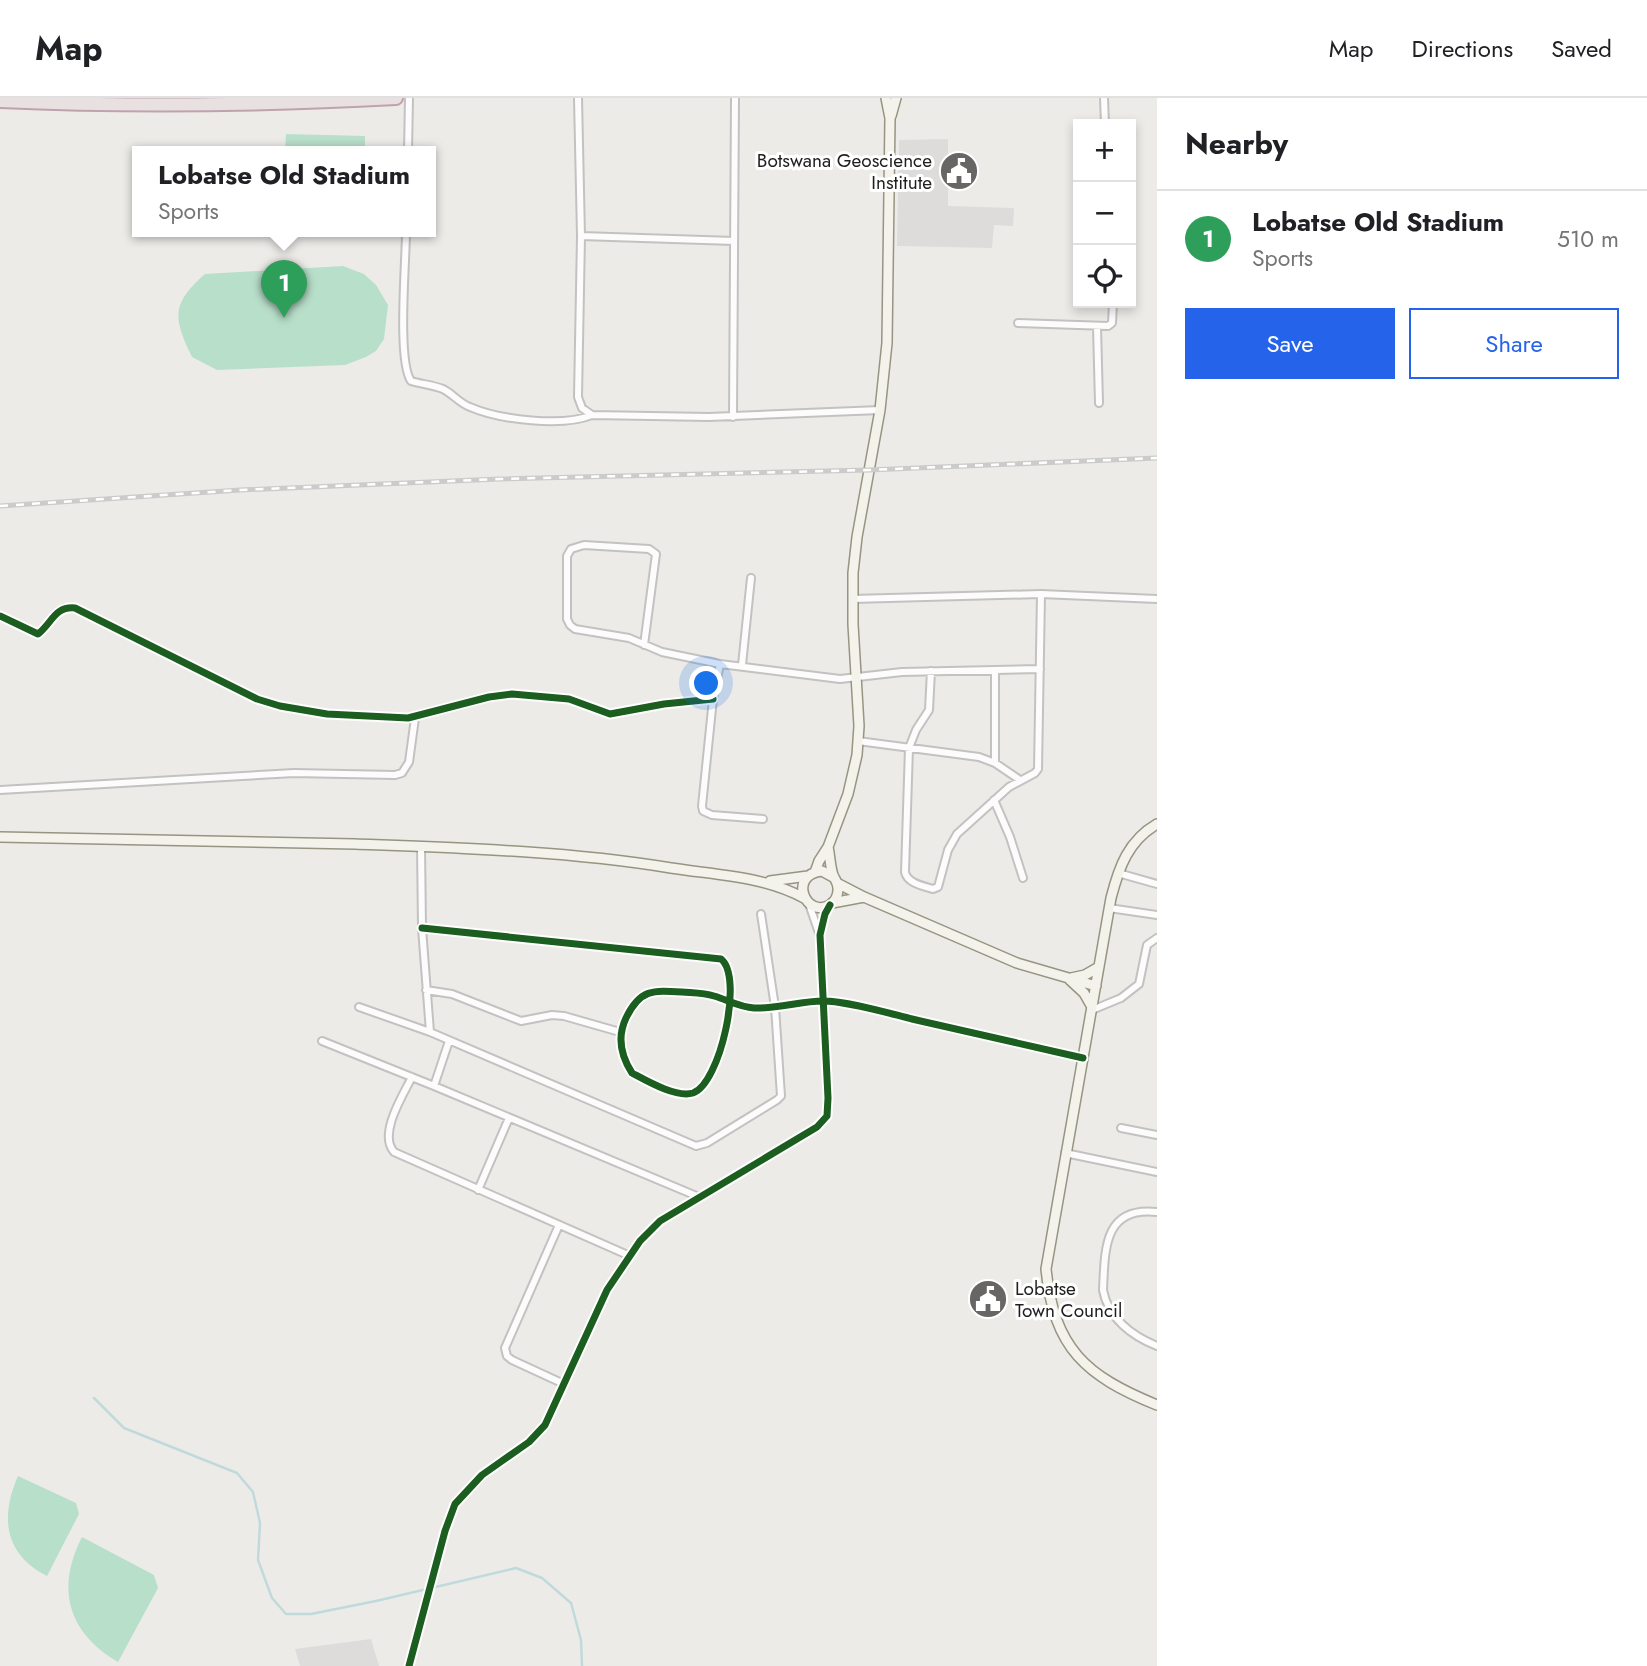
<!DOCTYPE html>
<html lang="en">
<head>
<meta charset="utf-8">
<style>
  body { margin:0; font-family:Jost,sans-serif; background:#f2f2f2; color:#202124 }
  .controls { position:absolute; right:21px; top:21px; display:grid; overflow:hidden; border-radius:0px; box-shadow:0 4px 10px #0003 }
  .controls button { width:63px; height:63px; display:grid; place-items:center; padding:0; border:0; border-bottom:2px solid #e0e0e0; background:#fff; color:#202124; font:35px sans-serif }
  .you { position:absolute; left:707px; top:586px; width:24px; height:24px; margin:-18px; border:5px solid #fff; border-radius:50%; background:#1a73e8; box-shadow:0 0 0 10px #1a73e833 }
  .badge { display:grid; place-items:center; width:46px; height:46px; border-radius:50%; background:#2563eb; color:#fff; font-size:23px; font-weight:700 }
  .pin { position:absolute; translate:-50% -58px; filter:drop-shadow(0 2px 4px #0008) }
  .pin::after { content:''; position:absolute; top:37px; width:24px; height:21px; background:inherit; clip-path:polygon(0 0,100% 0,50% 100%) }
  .popup { position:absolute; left:132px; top:48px; width:304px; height:91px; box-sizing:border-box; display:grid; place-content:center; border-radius:0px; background:#fff; filter:drop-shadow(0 2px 5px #0005); font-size:23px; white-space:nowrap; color:#757577 }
  .popup b { font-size:26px; color:#202124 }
  .popup::after { content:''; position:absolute; left:50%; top:100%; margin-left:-14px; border:14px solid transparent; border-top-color:#fff }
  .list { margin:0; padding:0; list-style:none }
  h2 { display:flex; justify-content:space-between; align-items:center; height:91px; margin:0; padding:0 28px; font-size:30px }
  h2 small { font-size:23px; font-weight:400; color:#757577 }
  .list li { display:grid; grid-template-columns:46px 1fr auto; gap:21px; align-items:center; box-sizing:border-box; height:98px; padding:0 28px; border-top:2px solid #e0e0e0 }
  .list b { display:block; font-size:26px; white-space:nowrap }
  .list p { margin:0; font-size:23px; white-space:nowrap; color:#757577 }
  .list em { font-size:23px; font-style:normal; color:#757577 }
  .actions { display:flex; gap:14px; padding:21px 28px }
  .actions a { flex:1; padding:16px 0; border:2px solid #2563eb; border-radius:0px; text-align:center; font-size:24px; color:#2563eb }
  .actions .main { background:#2563eb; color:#fff }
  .icon { flex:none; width:38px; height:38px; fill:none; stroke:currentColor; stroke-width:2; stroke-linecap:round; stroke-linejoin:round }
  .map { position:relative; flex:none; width:1157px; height:1568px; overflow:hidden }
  header { display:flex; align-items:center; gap:42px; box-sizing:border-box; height:98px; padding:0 35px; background:#fff; border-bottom:2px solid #e0e0e0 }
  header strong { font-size:33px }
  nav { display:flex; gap:38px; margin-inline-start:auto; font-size:24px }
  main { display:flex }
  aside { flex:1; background:#fff }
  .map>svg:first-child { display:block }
  .pitch { fill:#b8dfca }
  .parking { fill:#dddcdb }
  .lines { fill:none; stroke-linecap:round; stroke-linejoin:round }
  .stream { stroke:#c0dadc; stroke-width:2.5 }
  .street-casing { stroke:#c3c2c0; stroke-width:10 }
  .secondary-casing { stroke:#969582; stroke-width:12 }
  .highway-casing { stroke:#bfa2ae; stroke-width:16 }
  .street { stroke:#fcfcfc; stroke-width:6 }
  .secondary { stroke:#f3f2eb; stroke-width:9 }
  .highway { stroke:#e9e0e2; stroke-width:12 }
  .rail-casing { stroke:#cbcbca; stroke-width:5 }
  .rail { stroke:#fff; stroke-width:2.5; stroke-dasharray:8; stroke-linecap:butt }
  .cycleway-casing { stroke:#fff; stroke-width:11 }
  .cycleway { stroke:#1b5e20; stroke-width:7 }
  .labels { text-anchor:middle; stroke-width:6; stroke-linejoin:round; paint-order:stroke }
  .poi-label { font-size:19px; fill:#1f1f1f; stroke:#fff; text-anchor:end }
</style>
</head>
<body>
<header>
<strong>Map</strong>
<nav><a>Map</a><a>Directions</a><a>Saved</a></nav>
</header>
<main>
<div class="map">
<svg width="1157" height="1568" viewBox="0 0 1157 1568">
  <rect width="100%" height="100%" fill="#edebe8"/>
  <!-- pitch -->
  <path class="pitch" d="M286 36 365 38V54H285Z
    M343 168 364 176 376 187 388 207 384 241 376 253 366 259 345 267 217 272 192 259C173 220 171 206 205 176Z
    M18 1378 76 1405 79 1416 47 1478C4 1456 0 1419 18 1378Z
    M82 1439 154 1477 158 1490 118 1564C67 1534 56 1490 82 1439Z"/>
  <!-- parking -->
  <path class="parking" d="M948 41V108L1014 110 1013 128 994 127 992 150 897 148 899 42Z
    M371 1541 379 1568H300L295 1551Z"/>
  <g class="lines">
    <!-- stream -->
    <path class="stream" d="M94 1300 124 1330 237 1375 253 1394 260 1425 258 1462 272 1500 286 1516H311L376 1503 516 1470 542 1480 571 1505 581 1542 582 1568"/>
    <!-- street casing -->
    <g class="street-casing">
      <path id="street" d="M578 0 581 138 578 299 582 310 592 317 709 319 880 312
        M1104 0 1105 26
        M408 54 409 0
        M406 134C406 163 397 263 411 283 421 286 433 287 443 291 453 296 459 305 470 309 500 322 563 329 592 317
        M581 138 734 143
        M1018 225 1108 228 1112 225 1113 205
        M1097 229 1099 305
        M733 319 735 0
        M852 501 1041 496 1157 501
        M0 518 38 536C52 525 55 508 75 510L257 601 280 608 327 616 408 620 489 599 512 596 569 601 610 616 664 606 713 601
        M644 547 656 456 649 451 584 447 571 451 567 458V521L570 527 575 531 629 540 662 554 720 566 840 581 902 574 1040 571
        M720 566 713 601 702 708 703 713 712 717 763 721
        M742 567 751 480
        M995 572V665
        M931 573 929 612 916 632 909 650 905 774C907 785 923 788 933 791L938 789 948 752 957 736 1009 689 1035 675 1038 671 1041 496
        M858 643 979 659 995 665 1020 682
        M0 692 294 675 395 677 402 675 409 664 415 620
        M994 702 1010 739 1023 780
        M421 748 422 830 430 934 696 1048 707 1045 777 1002 781 998 775 909 761 816
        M1118 775 1157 786
        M809 806 819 835
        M1109 810 1157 817
        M422 830 721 861C744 879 720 986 693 995 676 1000 647 983 632 975 621 958 617 939 626 920 640 891 653 892 682 894 693 895 704 895 714 898 728 902 739 909 754 910 778 911 800 903 823 903 847 903 888 915 912 921 969 934 1026 947 1083 960
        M426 892 452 896 521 923 552 917 564 918 620 934
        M359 909 430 934
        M1092 912 1121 900 1139 886 1147 847 1157 840
        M322 943 434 988 699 1099
        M412 979C403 997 378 1036 394 1054L630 1158
        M434 988 449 943
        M1121 1030 1157 1037
        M1065 1055 1157 1074
        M478 1092 509 1020
        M1157 1114C1103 1108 1105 1152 1103 1192 1108 1220 1132 1238 1157 1248
        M559 1127 505 1250 507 1258 512 1262 564 1286
        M409 1568 445 1433 455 1406 482 1377 529 1344 545 1327 607 1192 640 1143 660 1123 817 1029 827 1018 828 1000 820 837 825 816 830 807"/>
    </g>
    <!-- secondary casing -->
    <g class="secondary-casing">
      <path id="secondary" d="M891 18 896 0
        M1157 726C1128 743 1119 769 1111 800L1046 1171C1054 1251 1086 1278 1157 1307
        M0 739C118 741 236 743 355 746 461 750 567 753 671 770 716 777 764 778 804 800
        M828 749C830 758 830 768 833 777 835 782 839 786 838 792 838 798 834 804 830 807 806 821 787 777 822 773L833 779
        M815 774 819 763 828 749 848 696 857 657 859 628 853 526V475L857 439 880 312 887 245 890 20 886 0
        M770 783 808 778
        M837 785 864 799 1017 865 1096 888
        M832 805 864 799
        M1071 880 1085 877 1099 869
        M1070 882 1084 895 1092 909"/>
    </g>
    <!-- highway casing -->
    <g class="highway-casing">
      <path id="highway" d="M0 3C132 9 265 7 396 0"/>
    </g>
    <!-- street -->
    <use href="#street" class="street"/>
    <!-- secondary -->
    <use href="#secondary" class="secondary"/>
    <!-- highway -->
    <use href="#highway" class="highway"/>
    <!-- rail casing -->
    <g class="rail-casing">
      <path id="rail" d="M0 408 240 392 499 381 869 372 1157 360"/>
    </g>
    <!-- rail -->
    <use href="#rail" class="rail"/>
    <!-- cycleway casing -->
    <g class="cycleway-casing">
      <path id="cycleway" d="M0 518 38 536C52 525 55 508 75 510L257 601 280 608 327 616 408 620 489 599 512 596 569 601 610 616 664 606 713 601
        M422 830 721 861C744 879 720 986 693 995 676 1000 647 983 632 975 621 958 617 939 626 920 640 891 653 892 682 894 693 895 704 895 714 898 728 902 739 909 754 910 778 911 800 903 823 903 847 903 888 915 912 921 969 934 1026 947 1083 960
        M409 1568 445 1433 455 1406 482 1377 529 1344 545 1327 607 1192 640 1143 660 1123 817 1029 827 1018 828 1000 820 837 825 816 830 807"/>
    </g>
    <!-- cycleway -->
    <use href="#cycleway" class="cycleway"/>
  </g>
  <!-- icons -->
  <defs>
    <g id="civic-disc" transform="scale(2.0125)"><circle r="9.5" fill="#676665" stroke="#fff"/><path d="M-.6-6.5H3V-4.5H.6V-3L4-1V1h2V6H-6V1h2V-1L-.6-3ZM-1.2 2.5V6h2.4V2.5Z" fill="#fff"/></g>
  </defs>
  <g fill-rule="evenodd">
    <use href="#civic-disc" x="959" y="73"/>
    <use href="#civic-disc" x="988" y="1201"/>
  </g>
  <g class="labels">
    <!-- poi labels -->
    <g class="poi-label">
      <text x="932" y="69">Botswana Geoscience<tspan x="932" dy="22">Institute</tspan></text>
      <text x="1015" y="1197" text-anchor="start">Lobatse<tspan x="1015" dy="22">Town Council</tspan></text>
    </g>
  </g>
</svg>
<div class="controls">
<button>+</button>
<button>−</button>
<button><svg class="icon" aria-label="locate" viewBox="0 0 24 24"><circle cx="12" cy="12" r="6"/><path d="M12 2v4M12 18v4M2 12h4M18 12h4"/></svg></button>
</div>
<div class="you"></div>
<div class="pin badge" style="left:284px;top:220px;background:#2e9e5b">1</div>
<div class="popup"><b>Lobatse Old Stadium</b>Sports</div>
</div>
<aside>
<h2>Nearby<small></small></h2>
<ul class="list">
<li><span class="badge" style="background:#2e9e5b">1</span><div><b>Lobatse Old Stadium</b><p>Sports</p></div><em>510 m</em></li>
</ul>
<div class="actions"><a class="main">Save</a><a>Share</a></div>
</aside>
</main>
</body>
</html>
